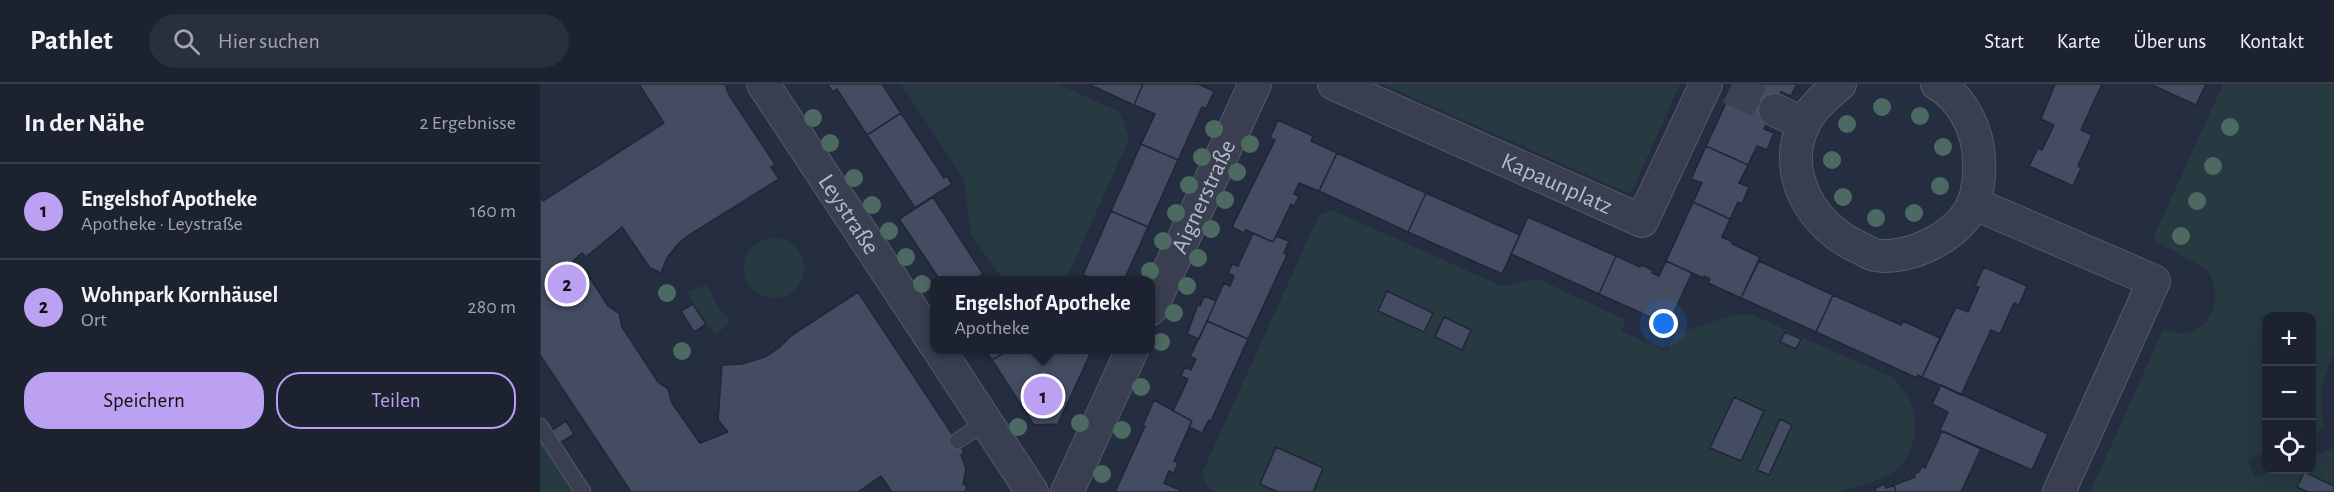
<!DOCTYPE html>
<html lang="de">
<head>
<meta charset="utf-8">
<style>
  body { margin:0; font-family:"Alegreya Sans",sans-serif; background:#292f3c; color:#f1f3f6 }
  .controls { position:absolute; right:18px; bottom:18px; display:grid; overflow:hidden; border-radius:12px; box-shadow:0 6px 24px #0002 }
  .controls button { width:54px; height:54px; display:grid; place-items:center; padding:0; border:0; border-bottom:2px solid #3a3f4c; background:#1c2230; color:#f1f3f6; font:30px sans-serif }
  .you { position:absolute; left:1124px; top:240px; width:21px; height:21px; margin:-15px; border:4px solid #fff; border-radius:50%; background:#1a73e8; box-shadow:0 0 0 9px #1a73e833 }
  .badge { display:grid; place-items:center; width:39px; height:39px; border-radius:50%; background:#bca0f2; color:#111; font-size:20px; font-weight:700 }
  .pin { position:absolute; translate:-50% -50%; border:3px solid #fff; box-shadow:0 2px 6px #0006 }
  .popup { position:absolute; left:390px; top:192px; width:225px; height:78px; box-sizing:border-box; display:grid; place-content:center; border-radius:12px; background:#1c2230; filter:drop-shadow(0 2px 4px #0005); font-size:20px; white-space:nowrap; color:#a0a4ab }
  .popup b { font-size:22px; color:#f1f3f6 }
  .popup::after { content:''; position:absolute; left:50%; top:100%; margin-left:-12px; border:12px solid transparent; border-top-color:#1c2230 }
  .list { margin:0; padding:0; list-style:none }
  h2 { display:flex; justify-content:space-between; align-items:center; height:78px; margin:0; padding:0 24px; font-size:26px }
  h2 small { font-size:20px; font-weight:400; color:#a0a4ab }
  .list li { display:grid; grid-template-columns:39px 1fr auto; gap:18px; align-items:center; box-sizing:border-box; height:96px; padding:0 24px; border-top:2px solid #3a3f4c }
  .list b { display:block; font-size:22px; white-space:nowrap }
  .list p { margin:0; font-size:20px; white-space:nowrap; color:#a0a4ab }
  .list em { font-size:20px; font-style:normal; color:#a0a4ab }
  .actions { display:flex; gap:12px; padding:18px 24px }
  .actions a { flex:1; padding:14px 0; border:2px solid #bca0f2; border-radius:24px; text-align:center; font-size:21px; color:#bca0f2 }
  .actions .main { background:#bca0f2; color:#111 }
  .icon { flex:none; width:33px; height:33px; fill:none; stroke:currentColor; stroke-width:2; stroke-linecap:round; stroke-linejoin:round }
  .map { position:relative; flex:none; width:1794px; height:408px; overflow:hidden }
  header { display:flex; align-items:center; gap:36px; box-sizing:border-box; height:84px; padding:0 30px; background:#1c2230; border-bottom:2px solid #3a3f4c }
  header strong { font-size:28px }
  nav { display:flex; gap:33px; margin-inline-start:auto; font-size:21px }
  .search { width:420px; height:54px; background:#292f3c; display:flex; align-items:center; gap:15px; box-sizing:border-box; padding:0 21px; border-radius:33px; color:#a0a4ab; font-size:22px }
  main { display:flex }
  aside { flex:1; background:#1c2230 }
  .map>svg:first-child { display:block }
  .green { fill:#273a41 }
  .building { fill:#444c62; stroke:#202637; stroke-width:1.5 }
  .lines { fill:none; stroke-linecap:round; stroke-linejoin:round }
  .minor-tunnel { stroke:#3b4255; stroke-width:32; stroke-dasharray:32 16; stroke-linecap:butt }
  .service-casing { stroke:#545a6a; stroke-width:17 }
  .minor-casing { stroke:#545a6a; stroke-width:34 }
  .service { stroke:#393f50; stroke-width:15 }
  .minor { stroke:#393f50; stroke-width:32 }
  .tree { fill:#4c6a62 }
  .labels { text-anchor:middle; stroke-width:4.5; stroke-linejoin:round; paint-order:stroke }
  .street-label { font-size:24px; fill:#b5bbca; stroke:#1e2435 }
</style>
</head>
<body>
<header>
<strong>Pathlet</strong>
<div class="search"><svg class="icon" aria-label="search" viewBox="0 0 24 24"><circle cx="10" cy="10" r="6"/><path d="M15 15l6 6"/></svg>Hier suchen</div>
<nav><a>Start</a><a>Karte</a><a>Über uns</a><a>Kontakt</a></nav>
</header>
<main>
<aside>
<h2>In der Nähe<small>2 Ergebnisse</small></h2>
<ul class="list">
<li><span class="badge">1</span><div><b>Engelshof Apotheke</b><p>Apotheke · Leystraße</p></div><em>160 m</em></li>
<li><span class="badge">2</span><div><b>Wohnpark Kornhäusel</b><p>Ort</p></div><em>280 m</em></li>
</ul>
<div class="actions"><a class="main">Speichern</a><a>Teilen</a></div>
</aside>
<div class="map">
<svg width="1794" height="408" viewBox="0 0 1794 408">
  <rect width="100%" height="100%" fill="#252d40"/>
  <!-- green -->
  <path class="green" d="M361 0H518L580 28 589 55 531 185 523 196H463L431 150 424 95Z
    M843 0H1140L1092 107 1088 109Z
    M1683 0H1794V270C1781 298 1777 315 1785 345L1772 350V232H1726V367L1707 375 1715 394 1736 386H1772V372L1794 364V408H1550L1623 246C1631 247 1639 250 1647 249 1677 242 1683 205 1665 184L1615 157 1614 152Z
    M792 126 962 202 998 195 1086 236 1081 247 1127 268 1135 250 1193 231 1210 230 1354 294C1359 301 1364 307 1368 313 1381 337 1376 372 1353 388 1341 397 1315 403 1301 408H676L668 404 662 389 779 131Z
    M204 184a30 30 0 1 1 60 0a30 30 0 1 1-60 0Z
    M167 201 178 223 190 236 177 251C163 240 153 224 148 207Z
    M0 357 33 408H0Z"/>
  <!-- building -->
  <path class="building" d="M99 0H185L189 11 235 80 231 83 239 95 149 151 138 160 127 174 121 189 110 184 82 143 46 173 42 169 33 177 44 193 48 191 68 222 79 229 82 243 118 298 128 305 132 319 160 359 188 348 178 336 182 281 202 280 225 273 240 263 252 251 318 208 424 368 421 371 426 385 423 400 427 402 425 408H352L341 392 318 408H91L0 271V112L3 117 124 39Z
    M287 0H342L361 29 327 51 297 5 293 8Z
    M548 0H603L594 21Z
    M603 0H658L674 7 666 25 662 23 638 76 601 60 615 30 594 21Z
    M1195 0H1257L1251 12 1241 8 1232 26 1191 8Z
    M1515 0H1562L1541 46 1552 51 1538 82 1541 84 1533 102 1489 82 1498 64 1502 66 1514 41 1501 35Z
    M1610 0H1666L1656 21Z
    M1191 8 1232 26 1224 45 1234 49 1227 66 1217 62 1208 81 1166 62Z
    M361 29 404 94 407 92 412 100 375 124 327 51Z
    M738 36 773 52 771 57 797 69 779 107 759 99 754 110 759 112 754 122 751 120 733 158 706 146 704 149 692 143 735 56 730 54Z
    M601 60 638 76 608 143 571 127Z
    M1166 62 1208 81 1199 99 1209 103 1202 120 1198 118 1190 135 1153 118 1162 99 1151 95Z
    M797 69 886 109 868 148 779 107Z
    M886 109 980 151 962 190 868 148Z
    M393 113 443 190 433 196H400L359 135Z
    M1153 118 1190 135 1182 153 1193 158 1192 160 1220 173 1201 214 1168 199 1170 195 1164 192 1163 194 1126 177Z
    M571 127 608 143 584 196H556L543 191Z
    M988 133 1076 172 1059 210 971 170Z
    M713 149 733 158 736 152 749 157 744 169 747 171 708 255 667 237 684 199 690 202 694 192 688 189 692 180 698 182Z
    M1076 172 1100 183 1101 181 1113 186 1112 189 1119 192 1126 177 1152 189 1128 241 1059 210Z
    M1219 177 1293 211 1276 248 1201 214Z
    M1444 183 1487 202 1479 221 1474 219 1460 250 1451 246 1421 311 1382 293 1416 223 1428 228 1439 203 1435 202Z
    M847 207 893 229 884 248 838 227Z
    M1293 211 1361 241 1363 237 1400 254 1382 293 1378 291 1377 294 1276 248Z
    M664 212 676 217 659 255 647 250 658 220 660 222Z
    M153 220 166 240 154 248 141 227Z
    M904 233 931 246 922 266 895 253Z
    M667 237 708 255 671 337 669 336 662 349 649 343 652 337 633 327 648 295 641 292 645 283 651 286 656 275 650 273Z
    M1245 248 1261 255 1256 265 1240 258Z
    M445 266H492L465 268 452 276Z
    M492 266H552L518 340 494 341 452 276 465 268Z
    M1401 301 1508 350 1492 386 1400 346 1408 328 1392 320Z
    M1194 313 1224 327 1201 377 1170 364Z
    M614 316 652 337 634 377 638 379 634 389 629 387 624 399 640 406 639 408H575L605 342 603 341Z
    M1240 335 1252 341 1229 391 1217 386Z
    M26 337 34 350 20 359 12 346Z
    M1402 347 1441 365 1421 408H1356L1354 401 1375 393 1374 390 1379 388 1382 382 1385 384Z
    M736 363 783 384 773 408H738L720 400Z
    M1764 388 1794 402V408H1768L1757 403Z
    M1345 400 1346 404 1354 401 1356 408H1336L1335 404Z"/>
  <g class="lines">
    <!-- minor-tunnel -->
    <path class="minor-tunnel" d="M1190 4 1235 26"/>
    <!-- service casing -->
    <g class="service-casing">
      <path id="service" d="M0 342 43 408
        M417 357 446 338"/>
    </g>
    <!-- minor casing -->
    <g class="minor-casing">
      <g id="minor">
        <path id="s1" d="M223 0 395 260"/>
        <path id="s2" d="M794 0 1102 137 1166 0"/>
        <path d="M1300 0C1286 12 1272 23 1264 40 1240 89 1273 143 1318 163 1323 165 1330 170 1335 171 1370 177 1421 151 1434 118 1438 105 1440 90 1439 77 1439 49 1423 14 1397 0"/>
        <path d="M1235 26 1264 40"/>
        <path d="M1433 119 1614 197 1519 408"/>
        <path id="s3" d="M611 225 715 0"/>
        <path d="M399 266 492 408"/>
        <path d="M527 408 592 266"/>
      </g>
    </g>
    <!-- service -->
    <use href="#service" class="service"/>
    <!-- minor -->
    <use href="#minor" class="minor"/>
  </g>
  <!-- trees -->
  <g class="tree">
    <circle cx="1342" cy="23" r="9"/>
    <circle cx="1380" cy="32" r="9"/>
    <circle cx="273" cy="34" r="9"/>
    <circle cx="1307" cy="40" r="9"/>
    <circle cx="1690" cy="43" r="9"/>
    <circle cx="674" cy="45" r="9"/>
    <circle cx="290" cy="59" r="9"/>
    <circle cx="710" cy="60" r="9"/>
    <circle cx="1403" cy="63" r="9"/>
    <circle cx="662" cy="73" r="9"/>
    <circle cx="1292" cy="76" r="9"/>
    <circle cx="1673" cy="82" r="9"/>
    <circle cx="697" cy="88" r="9"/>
    <circle cx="314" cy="94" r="9"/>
    <circle cx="649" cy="101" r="9"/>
    <circle cx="1400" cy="102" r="9"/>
    <circle cx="1303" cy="113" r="9"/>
    <circle cx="685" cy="116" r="9"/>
    <circle cx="1657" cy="117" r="9"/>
    <circle cx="332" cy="121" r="9"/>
    <circle cx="636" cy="129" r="9"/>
    <circle cx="1374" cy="129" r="9"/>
    <circle cx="1336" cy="134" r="9"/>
    <circle cx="671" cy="145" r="9"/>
    <circle cx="349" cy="147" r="9"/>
    <circle cx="1641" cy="152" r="9"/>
    <circle cx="623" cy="157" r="9"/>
    <circle cx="366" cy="173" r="9"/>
    <circle cx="658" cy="174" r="9"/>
    <circle cx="610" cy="187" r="9"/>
    <circle cx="382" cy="200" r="9"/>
    <circle cx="647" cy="202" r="9"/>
    <circle cx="127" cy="209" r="9"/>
    <circle cx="634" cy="229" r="9"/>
    <circle cx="621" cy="258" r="9"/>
    <circle cx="142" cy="267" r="9"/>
    <circle cx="601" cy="303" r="9"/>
    <circle cx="540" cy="339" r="9"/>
    <circle cx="478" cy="343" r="9"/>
    <circle cx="582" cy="346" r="9"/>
    <circle cx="562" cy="390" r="9"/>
  </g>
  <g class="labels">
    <!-- street labels -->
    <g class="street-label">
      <text dy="8" stroke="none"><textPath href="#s2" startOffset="244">Kapaunplatz</textPath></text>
      <text dy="8" stroke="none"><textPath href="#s3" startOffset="124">Aignerstraße</textPath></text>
      <text dy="8" stroke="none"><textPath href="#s1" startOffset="156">Leystraße</textPath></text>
    </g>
  </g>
</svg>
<div class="controls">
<button>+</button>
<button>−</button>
<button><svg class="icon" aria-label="locate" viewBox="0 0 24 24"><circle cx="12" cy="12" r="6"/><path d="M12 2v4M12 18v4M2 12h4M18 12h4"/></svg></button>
</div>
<div class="you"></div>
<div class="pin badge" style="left:503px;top:312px">1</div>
<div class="popup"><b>Engelshof Apotheke</b>Apotheke</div>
<div class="pin badge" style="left:27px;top:200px">2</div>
</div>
</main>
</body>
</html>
